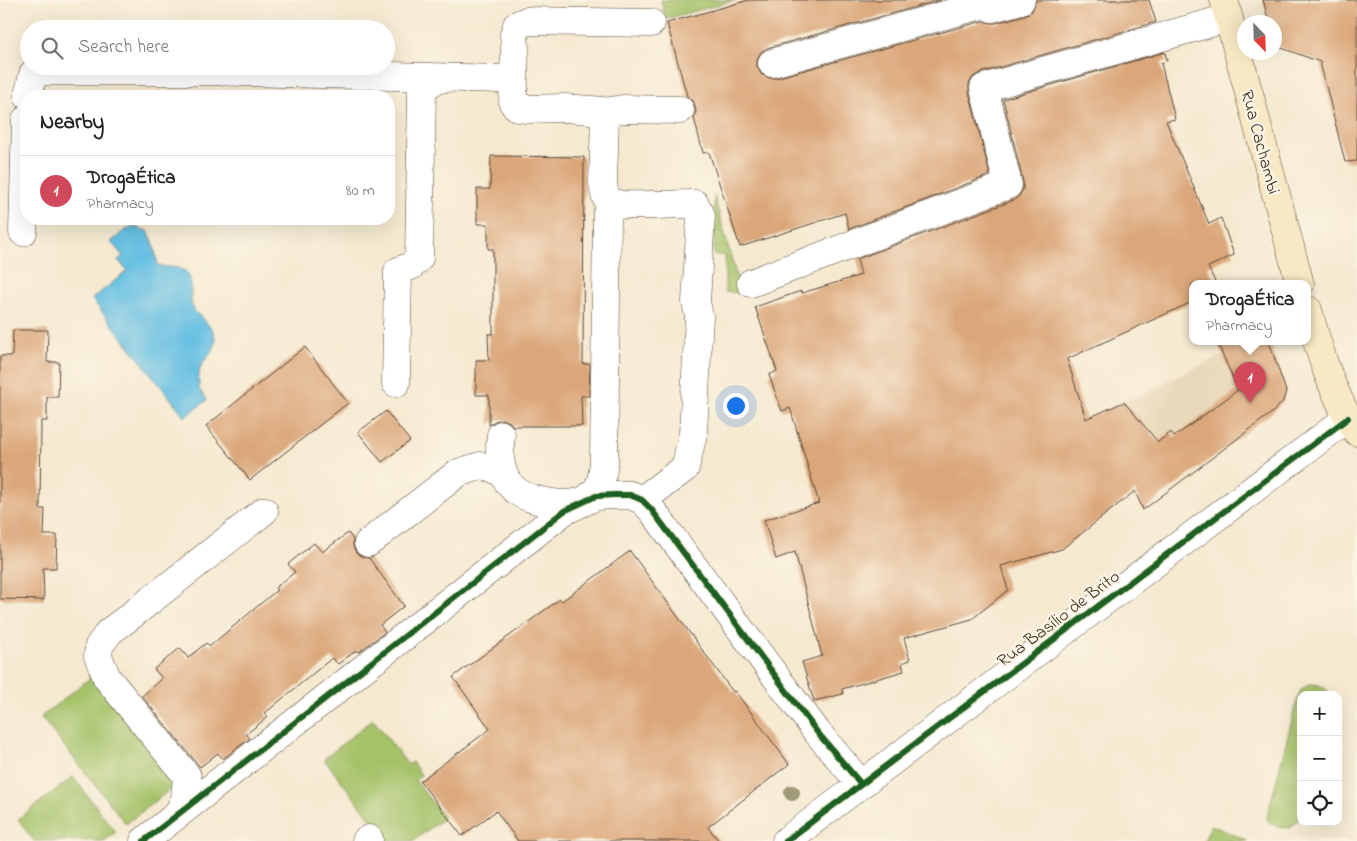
<!DOCTYPE html>
<html lang="en">
<head>
<meta charset="utf-8">
<style>
  body { margin:0; font-family:"Indie Flower",sans-serif; background:#f2f2f2; color:#202124 }
  .controls { position:absolute; right:15px; bottom:15px; display:grid; overflow:hidden; border-radius:10px; box-shadow:0 5px 20px #0002 }
  .controls button { width:45px; height:45px; display:grid; place-items:center; padding:0; border:0; border-bottom:1px solid #e0e0e0; background:#fff; color:#202124; font:25px sans-serif }
  .compass { position:absolute; left:1237px; top:15px; width:45px; height:45px; border-radius:50%; background:#fff; box-shadow:0 5px 20px #0002; rotate:157deg }
  .you { position:absolute; left:735px; top:405px; width:18px; height:18px; margin:-12px; border:4px solid #fff; border-radius:50%; background:#1a73e8; box-shadow:0 0 0 8px #1a73e833 }
  .badge { display:grid; place-items:center; width:32px; height:32px; border-radius:50%; background:#d1495b; color:#fff; font-size:16px; font-weight:700 }
  .pin { position:absolute; translate:-50% -41px; filter:drop-shadow(0 1px 2px #0008) }
  .pin::after { content:''; position:absolute; top:26px; width:18px; height:15px; background:inherit; clip-path:polygon(0 0,100% 0,50% 100%) }
  .popup { position:absolute; left:1189px; top:280px; width:122px; height:65px; box-sizing:border-box; display:grid; place-content:center; border-radius:10px; background:#fff; filter:drop-shadow(0 1px 4px #0005); font-size:16px; white-space:nowrap; color:#757577 }
  .popup b { font-size:19px; color:#202124 }
  .popup::after { content:''; position:absolute; left:50%; top:100%; margin-left:-10px; border:10px solid transparent; border-top-color:#fff }
  .list { margin:0; padding:0; list-style:none }
  h2 { display:flex; justify-content:space-between; align-items:center; height:65px; margin:0; padding:0 20px; font-size:21px }
  h2 small { font-size:16px; font-weight:400; color:#757577 }
  .list li { display:grid; grid-template-columns:32px 1fr auto; gap:15px; align-items:center; box-sizing:border-box; height:70px; padding:0 20px; border-top:1px solid #e0e0e0 }
  .list b { display:block; font-size:19px; white-space:nowrap }
  .list p { margin:0; font-size:16px; white-space:nowrap; color:#757577 }
  .list em { font-size:16px; font-style:normal; color:#757577 }
  .icon { flex:none; width:28px; height:28px; fill:none; stroke:currentColor; stroke-width:2; stroke-linecap:round; stroke-linejoin:round }
  .map { position:relative; flex:none; width:1357px; height:841px; overflow:hidden }
  .search { position:absolute; background:#fff; box-shadow:0 5px 20px #0002; left:20px; top:20px; width:375px; height:55px; display:flex; align-items:center; gap:12px; box-sizing:border-box; padding:0 18px; border-radius:28px; color:#757577; font-size:19px }
  .panel { position:absolute; background:#fff; box-shadow:0 5px 20px #0002; left:20px; top:90px; width:375px; height:135px; border-radius:20px }
  .map>svg:first-child { display:block }
  .built { fill:#ead8ba }
  .green { fill:#a5c269; stroke:#707644 }
  .water { fill:#65bfe2; stroke:#507480 }
  .building { fill:#dba77a }
  .lines { fill:none; stroke-linecap:round; stroke-linejoin:round }
  .street-casing { stroke:#574739; stroke-width:29 }
  .secondary-casing { stroke:#574739; stroke-width:29 }
  .street { stroke:#fff; stroke-width:28 }
  .secondary { stroke:#f8e8c3; stroke-width:28 }
  .cycleway-casing { stroke:#fcf5e5; stroke-width:9 }
  .cycleway { stroke:#1b5e20; stroke-width:6 }
  .tree { fill:#a0997a }
  .labels { text-anchor:middle; stroke-width:5; stroke-linejoin:round; paint-order:stroke }
  .street-label { font-size:18px; fill:#3b2a1e; stroke:#fcf5e5 }
</style>
</head>
<body>
<div class="map">
<svg width="1357" height="841" viewBox="0 0 1357 841">
  <rect width="100%" height="100%" fill="#fcf5e5"/>
  <filter id="ink" filterUnits="userSpaceOnUse"><feTurbulence type="fractalNoise" baseFrequency=".02" numOctaves="2"/><feDisplacementMap in="SourceGraphic" scale="10" xChannelSelector="R" yChannelSelector="G"/><feConvolveMatrix kernelMatrix="1 2 1 2 8 2 1 2 1" color-interpolation-filters="sRGB"/></filter>
  <filter id="wash" filterUnits="userSpaceOnUse"><feTurbulence type="fractalNoise" baseFrequency=".0096" numOctaves="4" result="noise"/><feDisplacementMap in="SourceGraphic" scale="20" xChannelSelector="R" yChannelSelector="G"/><feGaussianBlur stdDeviation="1.12" result="paint"/><feColorMatrix in="noise" values="0 0 0 0 0 0 0 0 0 0 0 0 0 0 0 0 0 1.4 0 .05"/><feComposite in="paint" operator="in"/></filter>
  <g filter="url(#wash)">
    <rect width="100%" height="100%" fill="#f5e9d0"/>
    <!-- built -->
    <path class="built" d="M1217 342H1271L1286 391 1283 401 1274 411 1143 510 1107 410 1223 355Z"/>
    <!-- green -->
    <path class="green" d="M661 0H736L666 19Z
      M714 196 741 293 725 292V255H714Z
      M101 669 187 776 126 824 41 717Z
      M1309 684C1318 684 1326 686 1330 695H1301V813L1299 818 1291 828 1279 827 1269 823 1267 817 1297 700 1301 690Z
      M373 719 408 765 412 762 421 775 415 780 444 818 413 841H388L324 759Z
      M73 777 116 832 104 841H34L18 819Z
      M1211 825 1246 840 1247 841H1204Z"/>
    <!-- water -->
    <path class="water" d="M135 227 148 231 153 241 158 265C166 268 178 266 185 271 195 278 188 297 193 308 200 320 217 326 215 343 214 352 205 358 201 366 198 372 199 382 199 389L207 400 185 417 92 299 127 271 118 260 123 256 111 242 125 230Z"/>
    <g id="blocks">
      <!-- building -->
      <path class="building" d="M749 0H941L767 48 761 52 757 60V67L761 74 769 78H776L983 21 990 23H996L1025 15 1032 11 1036 0H1149L1156 22 980 73 973 77 969 83V92L990 175 849 229 845 213 740 247 709 152 703 153 694 118 696 111 694 103 687 96 667 23Z
        M1263 0H1357V161L1345 162 1320 62 1276 46 1274 22H1269Z
        M1165 52 1167 61 1161 63 1175 119 1166 121 1209 224 1221 218 1234 255 1208 267 1216 284H1192V302L1067 359 1086 419 1124 402 1158 442 1171 432 1174 437 1238 390 1217 342H1269L1286 391 1283 401 1274 411 1143 510 1135 491 1062 549 1001 566 1008 590 972 619 904 638 910 660 902 663 904 671 842 689 843 694 814 701 802 662 822 656 795 552 776 559 764 520 819 503 790 408 782 411 769 375 777 371 755 307 801 291 802 293 861 275 857 259 1014 200 1019 196 1023 189V181L1003 99Z
        M491 156 584 157 583 364H590L589 396H581L582 426H513L510 422 502 419 495 421 489 425V395H476V360H489L488 334H493V249H488V224H477V189H490Z
        M13 330H48L47 362H59L58 397H47V421H41L40 509H45L44 535H57L56 568H43L44 600 0 599V356H12Z
        M305 347 348 403 250 480 206 426Z
        M386 411 410 441 382 462 358 432Z
        M348 533 353 539V546L356 553 362 557 369 558 404 606 380 625 385 632 359 652 357 650 338 664 332 658 265 713 268 717 246 734 250 738 223 759 218 753 200 767 142 696 162 678 154 669 180 648 188 658 206 643 210 646 277 590 275 588 295 572 288 564 314 543 322 552Z
        M630 551 733 692 735 691 789 764 708 827 719 841H518L496 811 462 836 420 781 490 729 453 677 560 599 562 601Z"/>
    </g>
  </g>
  <g filter="url(#ink)">
    <use href="#blocks" fill-opacity="0" stroke="#574739" stroke-width="1"/>
    <g class="lines">
      <!-- street casing -->
      <g class="street-casing">
        <path id="street" d="M772 63 985 4 992 8 1021 0
          M28 96 33 74 44 71H210L501 79 511 81 514 87
          M605 116 604 111 564 108 527 109 519 108 513 103 515 48 514 34 517 25 526 21 651 23
          M23 232 26 120
          M751 283 1008 185 984 88 1228 18
          M396 383 398 271 411 266 419 258 422 90 433 81 445 78
          M501 435C499 451 499 473 511 486 524 501 561 507 580 502 585 501 594 493 598 488 602 481 603 470 604 462L607 214 610 208 615 203
          M642 500 685 468 693 434 699 316 696 302 701 215 695 204C678 203 620 209 609 201 604 197 604 190 603 183L605 116 611 111 623 109 680 110
          M368 543 458 473 480 466 492 468 503 473
          M178 814 185 799 187 776 107 678 98 656 99 646 109 632 128 618 264 511
          M144 841 564 511 596 496 614 495H630L642 500 651 509 817 732 861 784
          M366 841 369 839
          M786 841 1348 418"/>
      </g>
      <!-- secondary casing -->
      <g class="secondary-casing">
        <path id="secondary" d="M1224 0 1300 284
          M1308 310C1319 351 1333 396 1357 432"/>
      </g>
      <!-- street -->
      <use href="#street" class="street"/>
      <!-- secondary -->
      <use href="#secondary" class="secondary"/>
      <!-- cycleway casing -->
      <g class="cycleway-casing">
        <path id="cycleway" d="M144 841 564 511 596 496 614 495H630L642 500 651 509 817 732 861 784
          M786 841 1348 418"/>
      </g>
      <!-- cycleway -->
      <use href="#cycleway" class="cycleway"/>
    </g>
    <!-- trees -->
    <circle class="tree" cx="792" cy="793" r="8"/>
  </g>
  <g class="labels">
    <!-- street labels -->
    <g class="street-label">
      <text transform="translate(1261 142) rotate(75)" y="6">Rua Cachambi</text>
      <text transform="translate(1058 618) rotate(-37)" y="6">Rua Basílio de Brito</text>
    </g>
  </g>
</svg>
<div class="controls">
<button>+</button>
<button>−</button>
<button><svg class="icon" aria-label="locate" viewBox="0 0 24 24"><circle cx="12" cy="12" r="6"/><path d="M12 2v4M12 18v4M2 12h4M18 12h4"/></svg></button>
</div>
<svg class="compass" viewBox="-18 -18 36 36"><path d="M0-13l5 13h-10z" fill="#e53935"/><path d="M0 13l5-13h-10z" fill="#757577"/></svg>
<div class="you"></div>
<div class="pin badge" style="left:1250px;top:403px">1</div>
<div class="popup"><b>DrogaÉtica</b>Pharmacy</div>
<div class="search"><svg class="icon" aria-label="search" viewBox="0 0 24 24"><circle cx="10" cy="10" r="6"/><path d="M15 15l6 6"/></svg>Search here</div>
<section class="panel">
<h2>Nearby<small></small></h2>
<ul class="list">
<li><span class="badge">1</span><div><b>DrogaÉtica</b><p>Pharmacy</p></div><em>80 m</em></li>
</ul>
</section>
</div>
</body>
</html>
